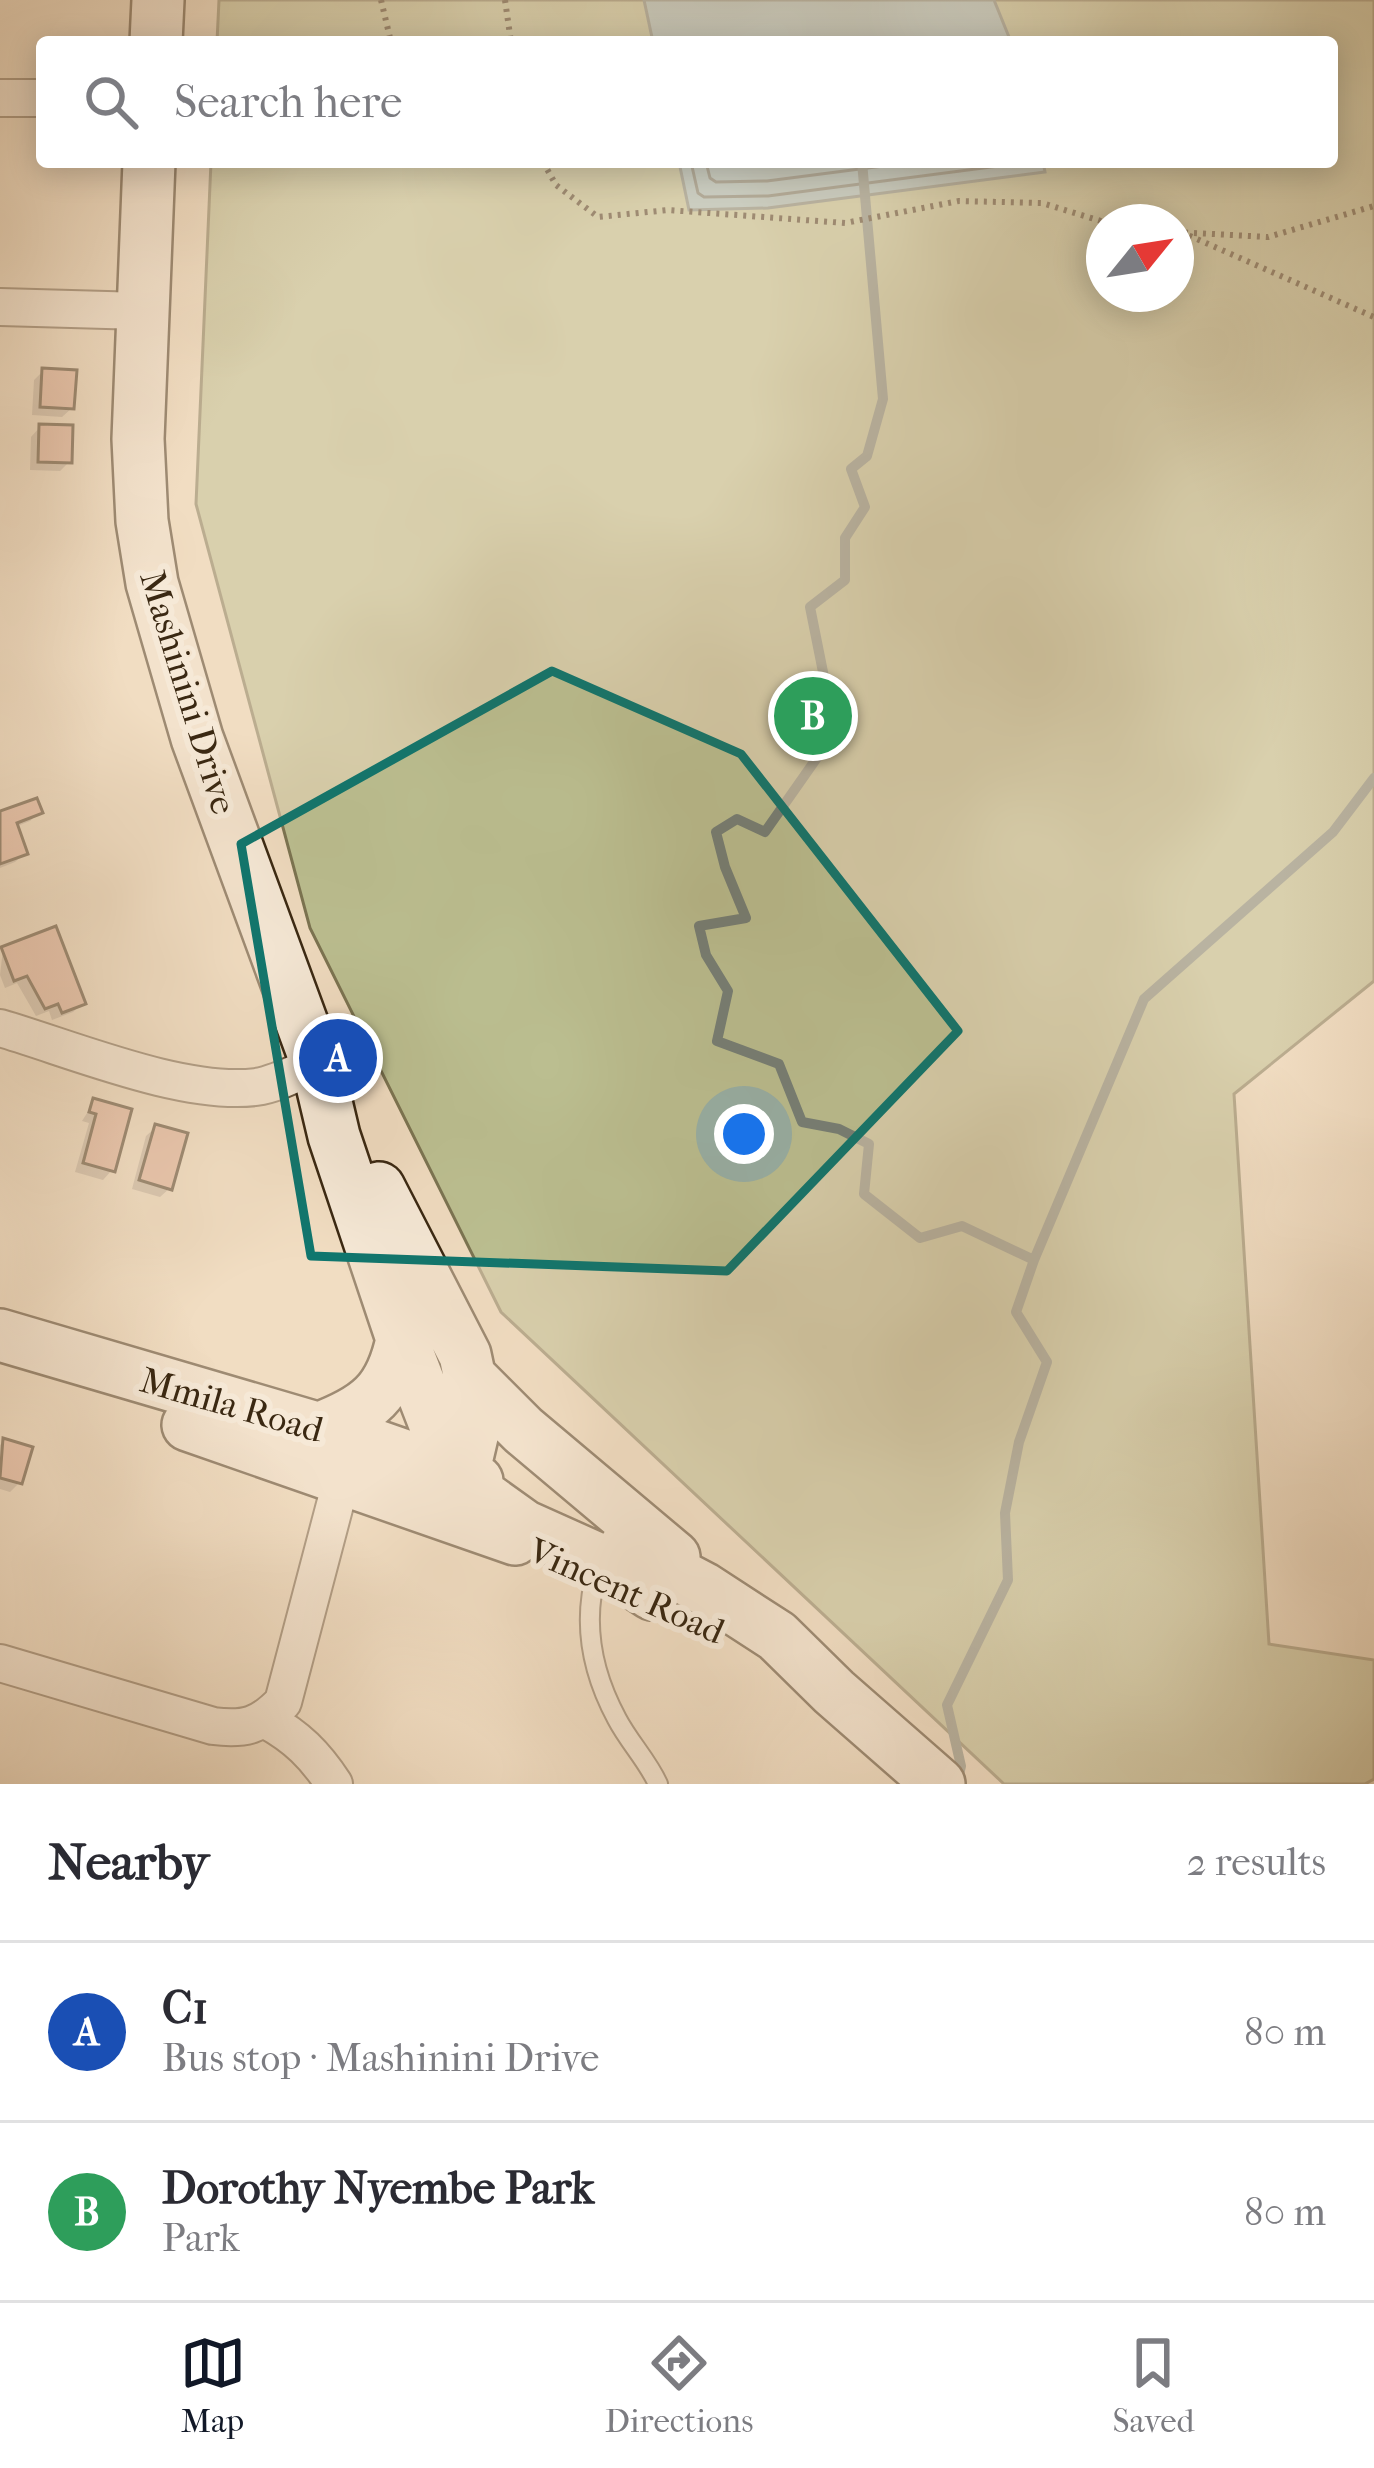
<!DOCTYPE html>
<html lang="en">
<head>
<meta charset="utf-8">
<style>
  body { margin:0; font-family:"IM FELL French Canon",serif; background:#f2f2f3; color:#2b2b33 }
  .compass { position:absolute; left:1086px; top:204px; width:108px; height:108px; border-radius:50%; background:#fff; box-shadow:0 6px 30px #0003; rotate:60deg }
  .you { position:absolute; left:744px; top:1134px; width:42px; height:42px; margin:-30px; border:9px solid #fff; border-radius:50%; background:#1a73e8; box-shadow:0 0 0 18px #1a73e833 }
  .badge { display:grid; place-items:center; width:78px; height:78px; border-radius:50%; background:#111827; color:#fff; font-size:39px; font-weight:700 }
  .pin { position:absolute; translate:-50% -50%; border:6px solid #fff; box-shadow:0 3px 12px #0006 }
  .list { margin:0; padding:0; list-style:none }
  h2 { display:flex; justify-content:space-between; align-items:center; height:156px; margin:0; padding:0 48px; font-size:51px }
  h2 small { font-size:39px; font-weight:400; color:#7c7c81 }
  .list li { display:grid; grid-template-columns:78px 1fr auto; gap:36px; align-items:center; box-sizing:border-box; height:180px; padding:0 48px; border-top:3px solid #e1e1e2 }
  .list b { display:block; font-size:45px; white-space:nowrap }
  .list p { margin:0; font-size:39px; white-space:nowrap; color:#7c7c81 }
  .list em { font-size:39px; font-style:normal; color:#7c7c81 }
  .icon { flex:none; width:66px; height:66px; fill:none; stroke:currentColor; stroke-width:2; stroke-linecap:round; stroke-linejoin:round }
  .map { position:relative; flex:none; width:1374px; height:1784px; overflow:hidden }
  .search { position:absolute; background:#fff; box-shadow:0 6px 30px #0003; left:36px; right:36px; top:36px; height:132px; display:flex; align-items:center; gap:30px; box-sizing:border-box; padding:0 42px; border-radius:12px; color:#7c7c81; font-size:45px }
  .sheet { height:516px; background:#fff }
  nav { display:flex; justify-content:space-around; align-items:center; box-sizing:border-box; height:168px; border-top:3px solid #e1e1e2; background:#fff; font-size:33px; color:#7c7c81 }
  nav a { display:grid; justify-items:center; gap:6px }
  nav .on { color:#111827 }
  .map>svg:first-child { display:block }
  .green { fill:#bcc092; stroke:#7b7452; stroke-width:3; fill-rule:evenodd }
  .water { fill:#9ebabc; stroke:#768078; stroke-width:3 }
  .shadow { fill:#0003 }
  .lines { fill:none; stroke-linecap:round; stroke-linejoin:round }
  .shore { stroke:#6c7167; stroke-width:3 }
  .stream { stroke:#768078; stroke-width:10 }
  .building { fill:#e3ad96; stroke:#3a2812; stroke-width:3 }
  .lane-casing { stroke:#68553e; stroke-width:22 }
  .street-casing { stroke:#68553e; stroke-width:40 }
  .secondary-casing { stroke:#3a2812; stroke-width:56 }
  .path { stroke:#3a2812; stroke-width:6; stroke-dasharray:3 6; stroke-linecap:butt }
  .lane { stroke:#f6e9d7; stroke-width:18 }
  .street { stroke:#f6e9d7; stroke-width:36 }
  .secondary { stroke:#f6e9d7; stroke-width:51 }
  .marked { fill:none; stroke:#0f766e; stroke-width:9; stroke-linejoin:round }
  .labels { text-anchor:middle; stroke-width:12; stroke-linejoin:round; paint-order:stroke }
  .street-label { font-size:36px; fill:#3a2812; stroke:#f6e9d7 }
</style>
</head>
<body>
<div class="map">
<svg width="1374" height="1784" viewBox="0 0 1374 1784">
  <rect width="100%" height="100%" fill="#f1ddc2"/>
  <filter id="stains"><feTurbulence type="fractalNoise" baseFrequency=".00167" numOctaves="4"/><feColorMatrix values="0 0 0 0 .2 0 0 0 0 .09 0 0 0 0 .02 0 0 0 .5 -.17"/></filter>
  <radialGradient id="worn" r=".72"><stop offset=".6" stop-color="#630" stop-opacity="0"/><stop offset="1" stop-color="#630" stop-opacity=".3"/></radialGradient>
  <!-- green -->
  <path class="green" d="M219 0H1374V981L1234 1094 1269 1644 1374 1660V1779L1365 1784H1004L501 1312 310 928 196 504 211 162H1332V42H217ZM1104 222H1176V294H1104Z"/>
  <!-- water -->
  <path class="water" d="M644 0H994L1011 42H653Z
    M679 162H1043L1045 172 768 208 689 210Z"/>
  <!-- shadow -->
  <path class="shadow" d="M43 371 72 408 62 417 32 415 34 380Z
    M40 427 69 462 60 471 30 470 31 437Z
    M39 812 30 821 15 827 25 853 15 862 0 868V815Z
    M3 949 83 1003 73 1012 52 1020 49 1011 36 1016 17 983 5 988 0 975Z
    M94 1102 112 1170 103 1180 75 1172 89 1123 82 1121Z
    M156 1127 170 1188 160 1197 132 1189 146 1136Z
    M4 1441 20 1482 10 1492 0 1489V1445Z"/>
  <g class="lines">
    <!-- shore -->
    <path class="shore" d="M691 162 698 193 704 197 768 196 1030 162
      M706 162 710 178 716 182 767 181 914 162"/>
    <!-- stream -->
    <path class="stream" d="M862 162 883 399 867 456 851 469 865 507 845 538V580L810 607 835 732 765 832 737 819 716 832 725 867 746 918 699 926 706 955 728 991 717 1041 779 1064 802 1122 839 1129 869 1144 864 1194 920 1238 962 1226 1034 1260
      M957 1783 961 1766 947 1705 1008 1580 1005 1513 1019 1442 1047 1362 1016 1312 1034 1260 1144 999 1333 832 1374 778"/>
  </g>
  <!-- building -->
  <path class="building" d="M42 368 77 370 74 409 40 407Z
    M39 424 73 425 72 463 38 462Z
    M37 798 43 813 17 823 28 854 0 864V811Z
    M56 926 86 1004 62 1013 58 1004 45 1009 27 976 14 981 1 947Z
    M93 1098 132 1109 115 1172 83 1163 96 1114 89 1112Z
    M155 1124 188 1133 172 1190 139 1180Z
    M3 1438 33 1447 22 1484 0 1478Z"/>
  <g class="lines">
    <!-- lane casing -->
    <g class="lane-casing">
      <path id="lane" d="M597 1570C582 1622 591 1671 617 1719 629 1742 647 1760 658 1784"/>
    </g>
    <!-- street casing -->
    <g class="street-casing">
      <path id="street" d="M0 98H42
        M0 307 142 311
        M0 1028C72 1049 183 1096 256 1087 277 1084 298 1072 317 1064
        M0 1663 213 1726C245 1730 260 1726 283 1702L342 1478
        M266 1720C297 1737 315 1755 334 1784"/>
    </g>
    <!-- secondary casing -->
    <g class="secondary-casing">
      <path id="secondary" d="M156 42 158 0
        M149 162 138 439 142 521 152 583 197 738 317 1064 334 1136 402 1339 441 1440 478 1493 524 1526 602 1561 652 1594
        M379 1188 465 1355 475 1402 474 1428 463 1475 448 1484
        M0 1335 371 1444 477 1481
        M471 1378 523 1430 674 1557
        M188 1425 515 1539
        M318 1429C368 1410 391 1393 402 1339
        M625 1547 703 1588 777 1636 834 1692 939 1784"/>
    </g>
    <!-- path -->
    <path class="path" d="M381 0 391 42
      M505 0 511 42
      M543 162 556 185 598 217 668 210 845 223 959 201 1042 203 1104 222
      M1176 232 1268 237 1374 206
      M1181 232 1374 317"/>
    <!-- lane -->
    <use href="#lane" class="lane"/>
    <!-- street -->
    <use href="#street" class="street"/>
    <!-- secondary -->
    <use href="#secondary" class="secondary"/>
  </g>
  <!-- marked area -->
  <path d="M0 0H1374V1784H0ZM552 671 741 754 958 1031 727 1271 311 1256 241 844Z" fill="#f1ddc2" fill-opacity=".55" fill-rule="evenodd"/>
  <path class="marked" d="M552 671 741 754 958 1031 727 1271 311 1256 241 844Z"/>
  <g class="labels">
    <!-- street labels -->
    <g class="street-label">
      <text transform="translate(189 692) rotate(73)" y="13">Mashinini Drive</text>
      <text transform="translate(232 1404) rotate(16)" y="13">Mmila Road</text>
      <text transform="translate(627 1590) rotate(24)" y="13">Vincent Road</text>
    </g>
  </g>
  <rect width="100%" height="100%" filter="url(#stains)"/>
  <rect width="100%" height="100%" fill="url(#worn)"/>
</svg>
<svg class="compass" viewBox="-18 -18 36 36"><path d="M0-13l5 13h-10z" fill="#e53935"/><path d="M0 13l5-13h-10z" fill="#7c7c81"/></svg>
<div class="you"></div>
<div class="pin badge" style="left:338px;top:1058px;background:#1a4fb4">A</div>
<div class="pin badge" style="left:813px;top:716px;background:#2e9e5b">B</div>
<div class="search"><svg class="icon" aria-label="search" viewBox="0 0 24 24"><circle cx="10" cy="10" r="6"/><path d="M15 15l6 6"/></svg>Search here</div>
</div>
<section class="sheet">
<h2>Nearby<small>2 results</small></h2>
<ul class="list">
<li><span class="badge" style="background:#1a4fb4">A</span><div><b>C1</b><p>Bus stop · Mashinini Drive</p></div><em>80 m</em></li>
<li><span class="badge" style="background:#2e9e5b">B</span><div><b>Dorothy Nyembe Park</b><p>Park</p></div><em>80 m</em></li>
</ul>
</section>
<nav>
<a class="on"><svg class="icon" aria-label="map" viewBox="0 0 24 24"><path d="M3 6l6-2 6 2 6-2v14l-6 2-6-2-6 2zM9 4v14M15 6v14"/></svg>Map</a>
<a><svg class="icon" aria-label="directions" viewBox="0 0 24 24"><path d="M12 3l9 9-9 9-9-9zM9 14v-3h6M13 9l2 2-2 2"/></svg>Directions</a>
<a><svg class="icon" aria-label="saved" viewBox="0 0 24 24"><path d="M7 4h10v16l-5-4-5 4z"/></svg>Saved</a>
</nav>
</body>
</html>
